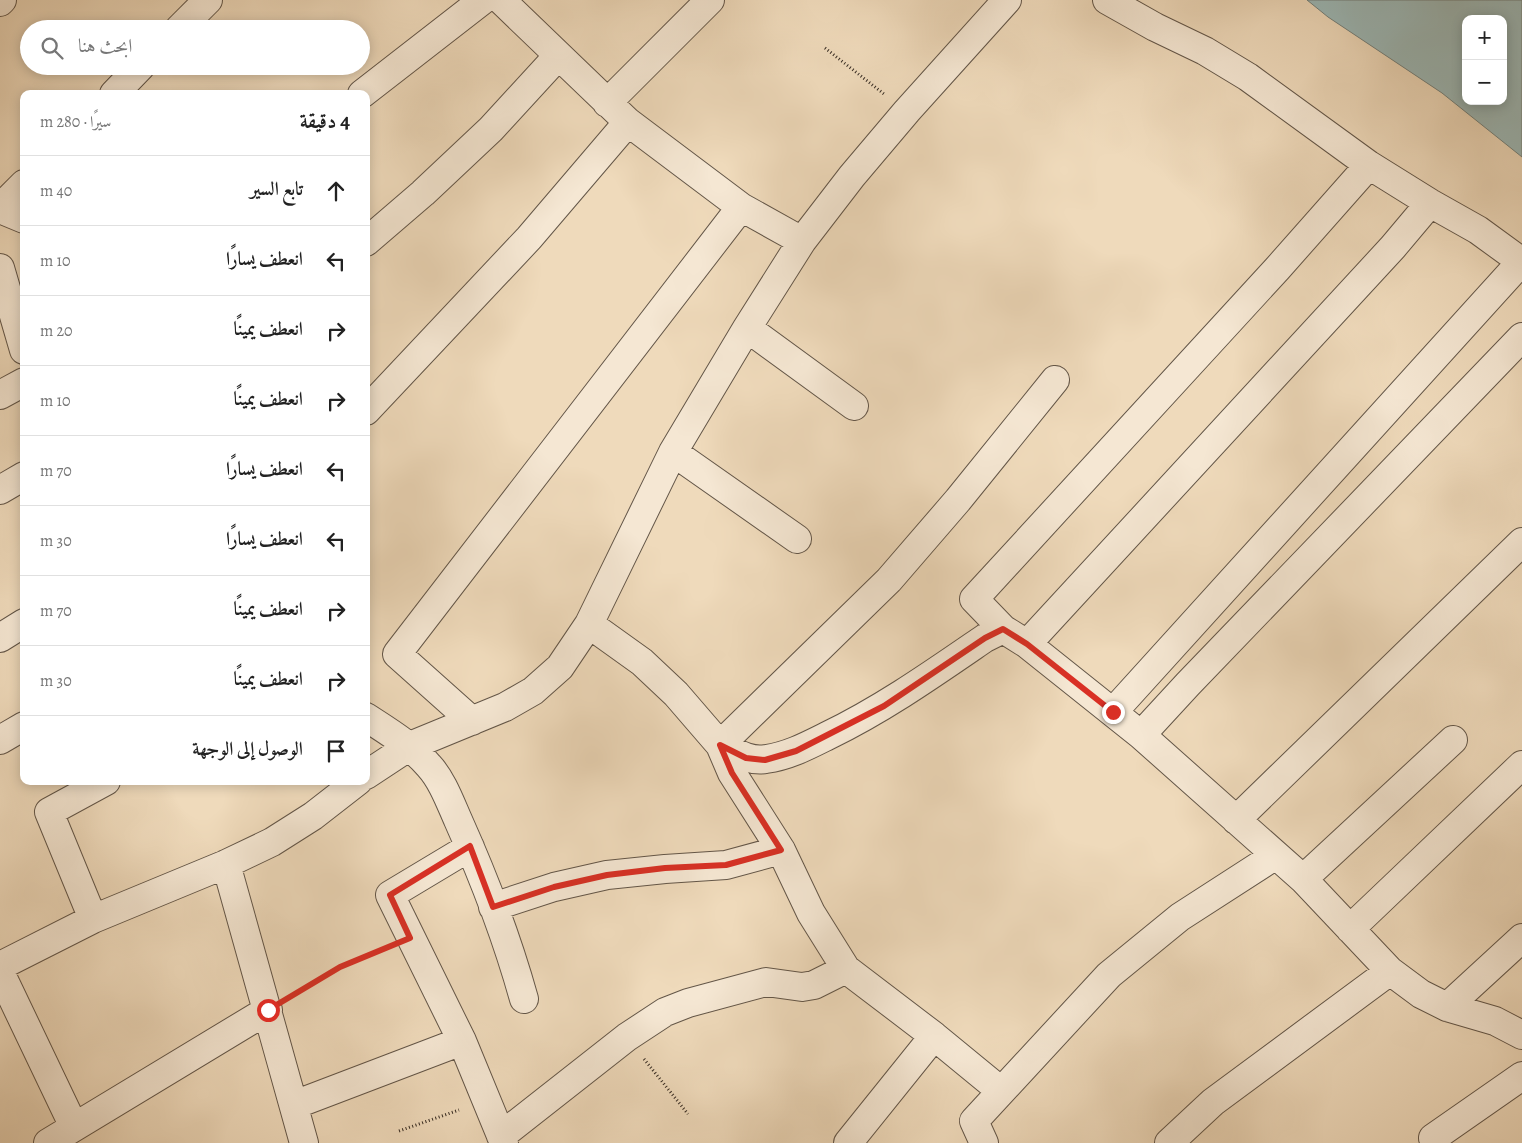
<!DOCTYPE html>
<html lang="ar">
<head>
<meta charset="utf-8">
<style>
  body { margin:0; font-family:Alegreya,Amiri,serif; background:#f6f6f6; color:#222; direction:rtl }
  .controls { position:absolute; right:15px; top:15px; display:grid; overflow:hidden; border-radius:10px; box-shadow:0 2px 12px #0003 }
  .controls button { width:45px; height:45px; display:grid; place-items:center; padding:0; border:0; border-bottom:1px solid #e0e0e0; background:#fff; color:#222; font:25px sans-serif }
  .stop { position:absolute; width:15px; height:15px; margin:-11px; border:4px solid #d93025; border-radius:50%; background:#fff }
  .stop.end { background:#d93025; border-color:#fff; box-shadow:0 1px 5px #0008 }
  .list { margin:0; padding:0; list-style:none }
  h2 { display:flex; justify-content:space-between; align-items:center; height:65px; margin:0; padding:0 20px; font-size:21px }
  h2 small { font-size:16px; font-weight:400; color:#767676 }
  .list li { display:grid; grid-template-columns:32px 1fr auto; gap:15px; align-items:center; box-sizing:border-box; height:70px; padding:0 20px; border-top:1px solid #e0e0e0 }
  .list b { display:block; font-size:19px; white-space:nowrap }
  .list em { font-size:16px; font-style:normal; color:#767676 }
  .icon { flex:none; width:28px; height:28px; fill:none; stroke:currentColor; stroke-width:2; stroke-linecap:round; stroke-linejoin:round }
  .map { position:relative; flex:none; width:1522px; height:1143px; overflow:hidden; direction:ltr }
  .search { position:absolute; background:#fff; box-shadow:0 2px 12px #0003; left:20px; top:20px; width:350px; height:55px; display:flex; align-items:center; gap:12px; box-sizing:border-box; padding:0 18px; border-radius:28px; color:#767676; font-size:19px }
  .panel { position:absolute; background:#fff; box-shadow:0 2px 12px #0003; left:20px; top:90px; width:350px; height:695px; border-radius:10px; direction:rtl }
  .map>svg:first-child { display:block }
  .water { fill:#9cb9b8; stroke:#72807c; fill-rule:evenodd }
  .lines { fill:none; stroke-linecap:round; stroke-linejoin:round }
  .minor-casing { stroke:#635648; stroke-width:30 }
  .path { stroke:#342a22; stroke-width:3; stroke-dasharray:1 2.5; stroke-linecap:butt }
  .minor { stroke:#f5e7d3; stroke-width:28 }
  .route { stroke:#d93025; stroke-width:6 }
</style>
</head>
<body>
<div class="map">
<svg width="1522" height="1143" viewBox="0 0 1522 1143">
  <rect width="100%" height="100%" fill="#efdabb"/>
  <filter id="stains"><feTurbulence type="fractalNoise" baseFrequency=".004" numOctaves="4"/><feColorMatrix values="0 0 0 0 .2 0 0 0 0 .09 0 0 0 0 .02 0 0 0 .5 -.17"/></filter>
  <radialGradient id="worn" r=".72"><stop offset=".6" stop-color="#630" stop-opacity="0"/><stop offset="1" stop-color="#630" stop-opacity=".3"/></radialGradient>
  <!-- water -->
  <path class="water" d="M1307 0H1522V157L1442 93 1328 17ZM1466 19H1503V101H1466Z"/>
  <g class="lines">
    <!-- minor casing -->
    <g class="minor-casing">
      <path id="minor" d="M501 0 628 122 741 207 802 241
        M1107 0 1155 27 1205 51 1248 77 1369 165 1430 203 1478 230 1522 262
        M0 2 2 0
        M179 29 208 0
        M114 94 141 66
        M362 94 483 0
        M607 103 710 0
        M1369 165 1277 269 974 599 1003 629 1027 644 1141 735 1303 879 1390 971 1421 994 1447 1007 1495 1021 1522 1035
        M0 208 24 184
        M0 209 24 219
        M366 242 423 193 491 129 558 56
        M0 268 24 350
        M747 328 854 406
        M0 395 24 382
        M366 411 529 238 628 122
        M673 452 797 539
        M0 490 24 476
        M589 624 642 662 676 694 720 745 732 773 781 850 811 913 846 969 934 1036 1001 1091
        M0 638 24 623
        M1027 644 1393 247 1430 203
        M1113 712 1521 262
        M366 717C389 732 411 745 429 766 442 780 450 802 458 820 484 878 507 938 524 999
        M472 721 397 654 741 207
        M1141 735 1188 684 1522 337
        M0 740 24 726
        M720 745 889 580 958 500 1055 380
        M720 745C735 752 749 762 766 759 788 756 807 746 827 736 883 709 934 673 985 638L1003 629
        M366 775 410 746 505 707 533 691 560 667 589 624 673 452 747 328 802 241 852 176 907 111 1007 0
        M1236 820 1522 542
        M470 847 390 895 462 1041 504 1143
        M226 864 304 1143
        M1303 879 1453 740
        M493 907 554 887 607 875 665 869 726 865 781 850
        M93 919 49 812 106 781
        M1350 929 1522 765
        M0 966 93 919 226 864 272 842 313 816 358 781
        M0 972 74 1127
        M1447 1007 1522 938
        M294 1105 462 1041
        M501 1136 627 1037 665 1012 688 1003 766 982 802 987 814 985 846 969
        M1433 1138 1522 1076
        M48 1143 268 1010
        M848 1143 934 1036
        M984 1143 974 1121 1109 975 1180 917 1276 855
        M1169 1143 1213 1102 1390 971"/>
    </g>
    <!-- path -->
    <path class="path" d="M825 48 884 94
      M292 996 339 967 384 948
      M644 1059 688 1114
      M399 1131 459 1110"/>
    <!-- minor -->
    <use href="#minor" class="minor"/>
  </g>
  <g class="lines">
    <!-- route -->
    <path class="route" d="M268 1010 340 967 410 938 390 895 470 846 493 907 554 887 607 875 665 868 726 865 781 850 732 773 720 745 746 758 765 760 796 751 884 706 985 638 1003 629 1027 644 1113 712"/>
  </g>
  <rect width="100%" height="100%" filter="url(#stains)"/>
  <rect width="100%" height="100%" fill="url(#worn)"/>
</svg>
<div class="controls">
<button>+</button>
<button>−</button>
</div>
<div class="stop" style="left:268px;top:1010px"></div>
<div class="stop end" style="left:1113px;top:712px"></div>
<div class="search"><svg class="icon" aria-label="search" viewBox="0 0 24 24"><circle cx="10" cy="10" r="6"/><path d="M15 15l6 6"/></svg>ابحث هنا</div>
<section class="panel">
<h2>4 دقيقة<small>سيرًا · 280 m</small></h2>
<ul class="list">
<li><svg class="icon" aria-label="ahead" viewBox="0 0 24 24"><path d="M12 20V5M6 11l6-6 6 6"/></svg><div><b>تابع السير</b></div><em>40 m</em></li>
<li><svg class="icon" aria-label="left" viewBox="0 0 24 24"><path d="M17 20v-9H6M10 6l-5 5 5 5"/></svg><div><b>انعطف يسارًا</b></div><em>10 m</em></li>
<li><svg class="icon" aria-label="right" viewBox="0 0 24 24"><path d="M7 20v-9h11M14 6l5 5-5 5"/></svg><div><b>انعطف يمينًا</b></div><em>20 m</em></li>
<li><svg class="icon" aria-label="right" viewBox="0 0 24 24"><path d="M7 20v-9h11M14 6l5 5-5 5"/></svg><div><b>انعطف يمينًا</b></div><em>10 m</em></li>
<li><svg class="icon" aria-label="left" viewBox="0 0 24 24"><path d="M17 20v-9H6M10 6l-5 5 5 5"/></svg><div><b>انعطف يسارًا</b></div><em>70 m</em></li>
<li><svg class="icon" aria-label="left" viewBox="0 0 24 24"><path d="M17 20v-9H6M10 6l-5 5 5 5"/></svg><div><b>انعطف يسارًا</b></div><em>30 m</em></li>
<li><svg class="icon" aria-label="right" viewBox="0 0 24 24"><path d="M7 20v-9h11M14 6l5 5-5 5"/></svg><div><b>انعطف يمينًا</b></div><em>70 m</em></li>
<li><svg class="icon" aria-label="right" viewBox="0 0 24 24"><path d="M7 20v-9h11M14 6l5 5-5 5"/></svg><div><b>انعطف يمينًا</b></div><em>30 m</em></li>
<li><svg class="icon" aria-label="arrive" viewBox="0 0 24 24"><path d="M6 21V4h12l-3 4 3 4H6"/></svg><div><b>الوصول إلى الوجهة</b></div></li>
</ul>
</section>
</div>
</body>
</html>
